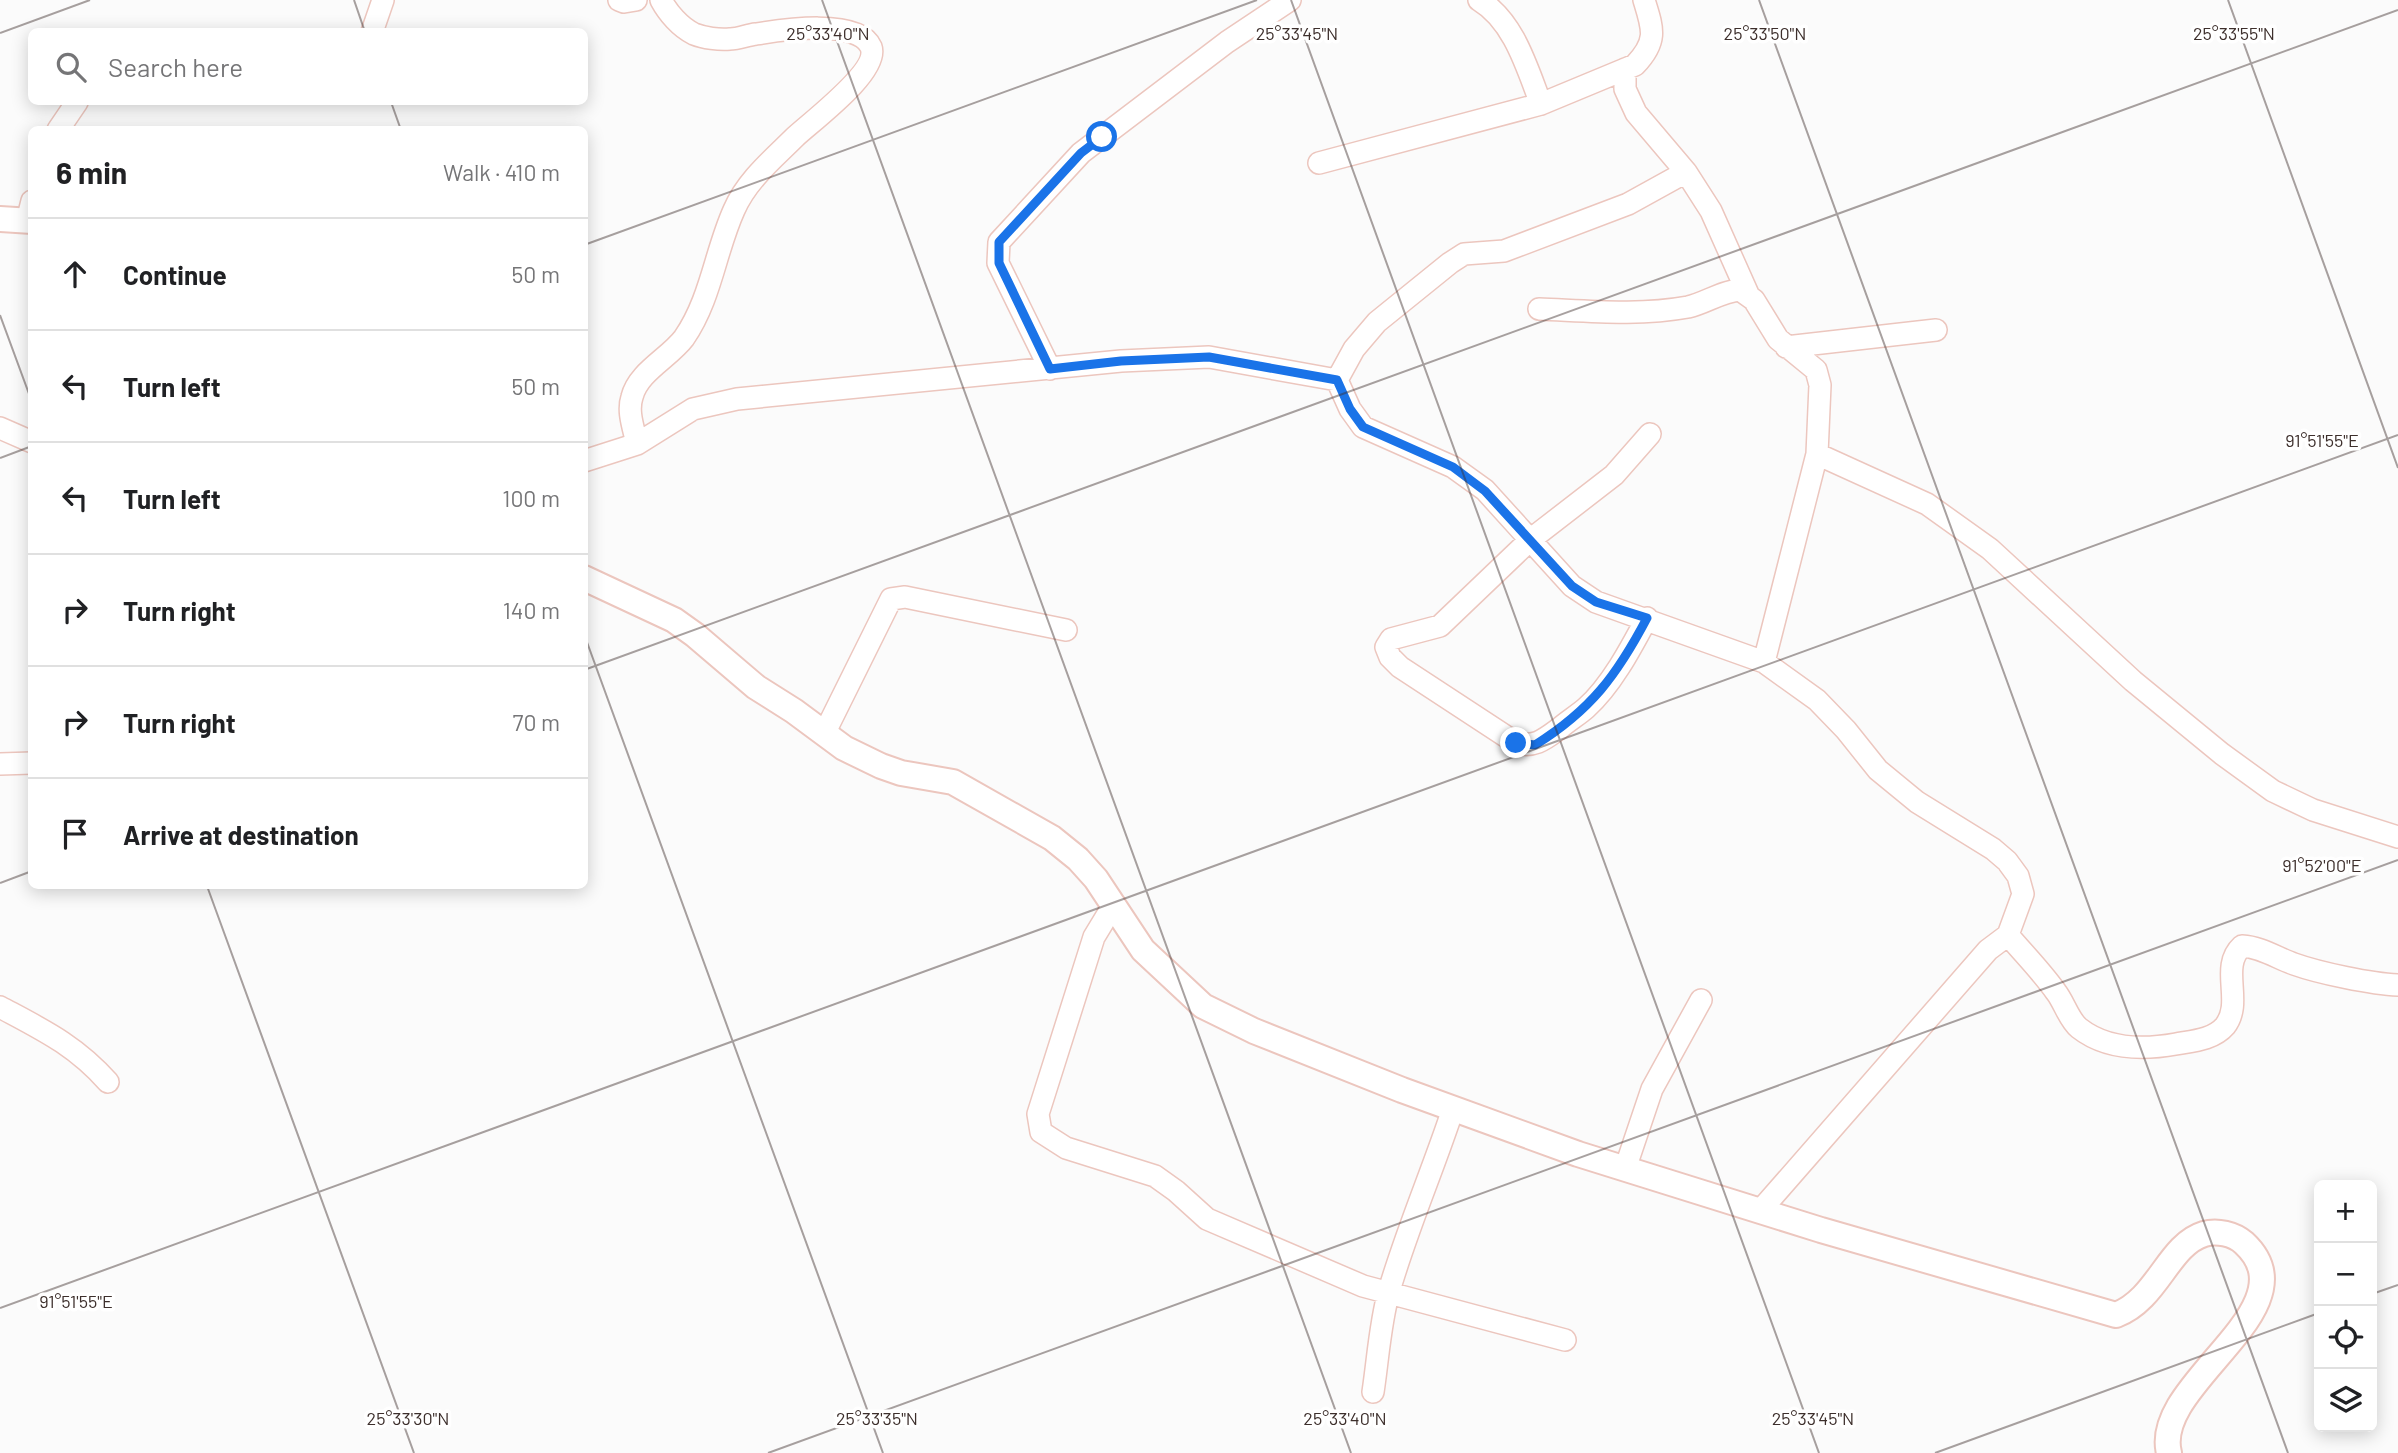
<!DOCTYPE html>
<html lang="en">
<head>
<meta charset="utf-8">
<style>
  body { margin:0; font-family:Barlow,sans-serif; background:#f6f6f6; color:#202124 }
  .controls { position:absolute; right:21px; bottom:21px; display:grid; overflow:hidden; border-radius:10px; box-shadow:0 4px 18px #0003 }
  .controls button { width:63px; height:63px; display:grid; place-items:center; padding:0; border:0; border-bottom:2px solid #e0e0e0; background:#fff; color:#202124; font:35px sans-serif }
  .stop { position:absolute; width:21px; height:21px; margin:-16px; border:5px solid #1a73e8; border-radius:50%; background:#fff }
  .stop.end { background:#1a73e8; border-color:#fff; box-shadow:0 2px 7px #0008 }
  .list { margin:0; padding:0; list-style:none }
  h2 { display:flex; justify-content:space-between; align-items:center; height:91px; margin:0; padding:0 28px; font-size:30px }
  h2 small { font-size:23px; font-weight:400; color:#757577 }
  .list li { display:grid; grid-template-columns:46px 1fr auto; gap:21px; align-items:center; box-sizing:border-box; height:112px; padding:0 28px; border-top:2px solid #e0e0e0 }
  .list b { display:block; font-size:26px; white-space:nowrap }
  .list em { font-size:23px; font-style:normal; color:#757577 }
  .icon { flex:none; width:38px; height:38px; fill:none; stroke:currentColor; stroke-width:2; stroke-linecap:round; stroke-linejoin:round }
  .map { position:relative; flex:none; width:2398px; height:1453px; overflow:hidden }
  .search { position:absolute; background:#fff; box-shadow:0 4px 18px #0003; left:28px; top:28px; width:560px; height:77px; display:flex; align-items:center; gap:18px; box-sizing:border-box; padding:0 24px; border-radius:10px; color:#757577; font-size:26px }
  .panel { position:absolute; background:#fff; box-shadow:0 4px 18px #0003; left:28px; top:126px; width:560px; height:763px; border-radius:10px }
  .map>svg:first-child { display:block }
  .lines { fill:none; stroke-linecap:round; stroke-linejoin:round }
  .minor-casing { stroke:#ecc6be; stroke-width:24 }
  .tertiary-casing { stroke:#ecc6be; stroke-width:28 }
  .minor { stroke:#fff; stroke-width:21 }
  .tertiary { stroke:#fff; stroke-width:24 }
  .route { stroke:#1a73e8; stroke-width:9 }
  .ticks { fill:none; stroke:#3d2f2c; stroke-width:2; stroke-opacity:0.45 }
  .ticks-label { font-size:18px; text-anchor:middle; fill:#3d2f2c; stroke:#fff; stroke-width:7; stroke-linejoin:round; paint-order:stroke }
</style>
</head>
<body>
<div class="map">
<svg width="2398" height="1453" viewBox="0 0 2398 1453">
  <rect width="100%" height="100%" fill="#fbfbfb"/>
  <g class="lines">
    <!-- minor casing -->
    <g class="minor-casing">
      <path id="minor" d="M619 0 624 2 636 0
        M1479 0C1514 21 1527 68 1541 104
        M372 32 383 0
        M1625 69V89L1636 113 1686 172 1711 211 1748 294
        M58 130 77 102
        M1319 163 1541 104 1635 65C1658 41 1653 29 1644 0
        M1686 172 1628 204 1504 251 1464 254 1450 263 1377 322 1354 349 1337 380 1350 409 1363 427 1453 467 1485 490 1572 586 1596 602 1764 662 1817 700 1846 730 1878 770 1917 802 1993 849 2007 861 2018 876 2023 894 2008 935
        M27 221 32 201
        M1539 309C1589 311 1639 316 1688 307 1706 303 1722 291 1740 290L1754 300 1778 339 1816 370 1820 385 1817 454 1764 662
        M1786 347 1936 330
        M1050 369 998 263 999 242 1081 153 1227 42 1290 0
        M0 428 32 442
        M637 444C634 429 627 412 632 397 638 372 669 358 684 338 711 299 715 252 734 210 747 180 773 159 795 137 812 121 880 71 871 47 859 18 781 30 756 34 747 35 739 39 730 39 719 40 704 38 694 34 680 27 668 13 661 0
        M1817 454 1927 504 1990 549 2133 681 2222 754 2273 791 2313 810 2398 837
        M584 461 637 444 693 409 737 399 1121 361 1209 357 1337 380
        M1647 618C1631 648 1611 686 1586 708 1578 715 1568 721 1560 728 1545 739 1535 748 1516 743L1400 667 1390 657 1386 647 1391 639 1440 626 1530 540 1614 475 1650 434
        M824 734 891 599 905 597 1066 630
        M0 764 32 763
        M1114 904 1094 937 1038 1114 1041 1132 1066 1148 1155 1176 1176 1191 1207 1219 1363 1286 1565 1340
        M0 1007C43 1030 75 1045 108 1082
        M1625 1169 1652 1089 1701 1000
        M1760 1211 1988 950 2008 935C2024 954 2042 972 2056 992 2064 1002 2069 1020 2079 1028 2107 1050 2143 1050 2176 1044 2192 1041 2213 1040 2225 1026 2244 1002 2219 967 2242 946 2261 947 2277 958 2294 964 2319 973 2372 984 2398 985
        M1373 1392C1378 1359 1380 1323 1389 1291 1407 1229 1433 1170 1453 1109"/>
    </g>
    <!-- tertiary casing -->
    <g class="tertiary-casing">
      <path id="tertiary" d="M0 219 32 221
        M584 578 674 620 695 635 756 687 794 711 844 748 881 766 901 773 953 782 1052 838 1078 859 1096 879 1143 950 1203 1006 1254 1031 1402 1090 1578 1154 1821 1230 2116 1315C2158 1299 2168 1245 2204 1234 2217 1230 2234 1234 2244 1243 2315 1309 2151 1383 2169 1453"/>
    </g>
    <!-- minor -->
    <use href="#minor" class="minor"/>
    <!-- tertiary -->
    <use href="#tertiary" class="tertiary"/>
  </g>
  <g class="lines">
    <!-- route -->
    <path class="route" d="M1102 137 1081 153 999 242V263L1050 369 1121 361 1209 357 1337 380 1350 409 1363 427 1453 467 1485 491 1572 586 1596 602 1647 618C1617 675 1591 710 1535 745L1516 743"/>
  </g>
  <!-- ticks -->
  <path class="ticks" d="M354 0 365 32M822 0 1351 1453M1291 0 1819 1453M1759 0 2288 1453M2228 0 2398 468M0 33 90 0M391 102 401 130M584 245 1257 0M0 315 32 402M0 458 32 446M584 634 883 1453M584 670 2398 10M0 883 32 871M207 886 414 1453M2372 1294 2398 1285M0 1308 2398 435M768 1453 2398 860M1935 1453 2319 1313"/>
  <g class="ticks-label">
    <text x="2234" y="40">25°33'55"N</text>
    <text x="828" y="40">25°33'40"N</text>
    <text x="1297" y="40">25°33'45"N</text>
    <text x="1765" y="40">25°33'50"N</text>
    <text x="2322" y="447">91°51'55"E</text>
    <text x="2322" y="872">91°52'00"E</text>
    <text x="76" y="1308">91°51'55"E</text>
    <text x="408" y="1425">25°33'30"N</text>
    <text x="877" y="1425">25°33'35"N</text>
    <text x="1345" y="1425">25°33'40"N</text>
    <text x="1813" y="1425">25°33'45"N</text>
  </g>
</svg>
<div class="controls">
<button>+</button>
<button>−</button>
<button><svg class="icon" aria-label="locate" viewBox="0 0 24 24"><circle cx="12" cy="12" r="6"/><path d="M12 2v4M12 18v4M2 12h4M18 12h4"/></svg></button>
<button><svg class="icon" aria-label="layers" viewBox="0 0 24 24"><path d="M12 4l9 5-9 5-9-5zM3 14l9 5 9-5"/></svg></button>
</div>
<div class="stop" style="left:1102px;top:137px"></div>
<div class="stop end" style="left:1516px;top:743px"></div>
<div class="search"><svg class="icon" aria-label="search" viewBox="0 0 24 24"><circle cx="10" cy="10" r="6"/><path d="M15 15l6 6"/></svg>Search here</div>
<section class="panel">
<h2>6 min<small>Walk · 410 m</small></h2>
<ul class="list">
<li><svg class="icon" aria-label="ahead" viewBox="0 0 24 24"><path d="M12 20V5M6 11l6-6 6 6"/></svg><div><b>Continue</b></div><em>50 m</em></li>
<li><svg class="icon" aria-label="left" viewBox="0 0 24 24"><path d="M17 20v-9H6M10 6l-5 5 5 5"/></svg><div><b>Turn left</b></div><em>50 m</em></li>
<li><svg class="icon" aria-label="left" viewBox="0 0 24 24"><path d="M17 20v-9H6M10 6l-5 5 5 5"/></svg><div><b>Turn left</b></div><em>100 m</em></li>
<li><svg class="icon" aria-label="right" viewBox="0 0 24 24"><path d="M7 20v-9h11M14 6l5 5-5 5"/></svg><div><b>Turn right</b></div><em>140 m</em></li>
<li><svg class="icon" aria-label="right" viewBox="0 0 24 24"><path d="M7 20v-9h11M14 6l5 5-5 5"/></svg><div><b>Turn right</b></div><em>70 m</em></li>
<li><svg class="icon" aria-label="arrive" viewBox="0 0 24 24"><path d="M6 21V4h12l-3 4 3 4H6"/></svg><div><b>Arrive at destination</b></div></li>
</ul>
</section>
</div>
</body>
</html>
